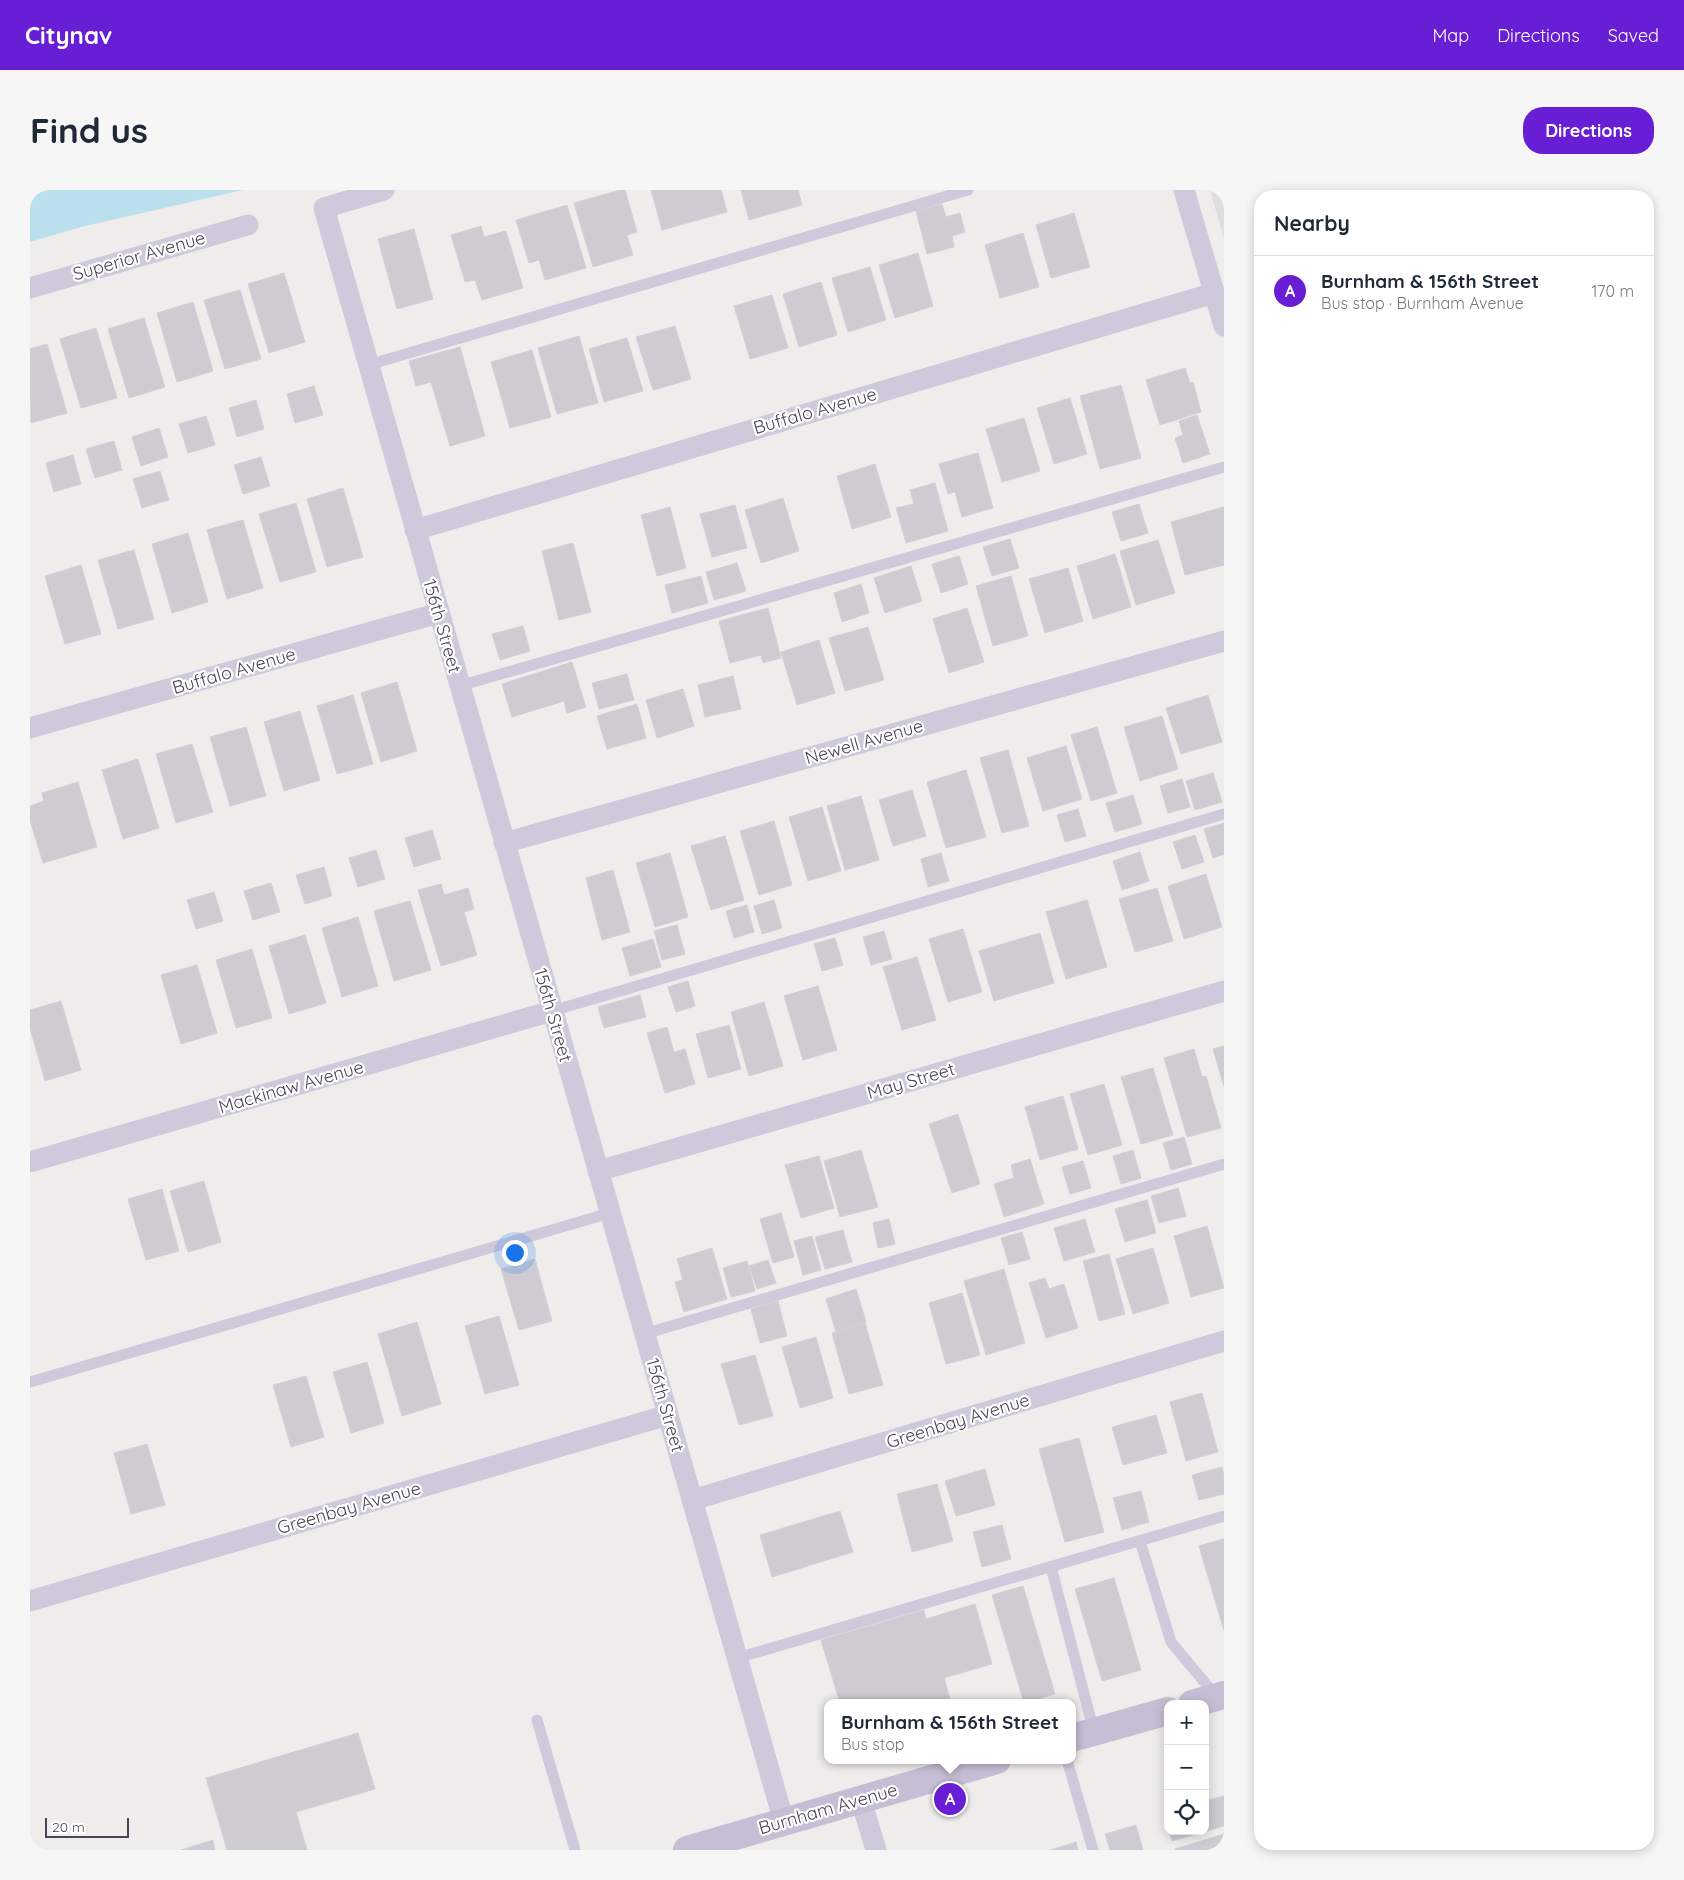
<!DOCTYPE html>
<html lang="en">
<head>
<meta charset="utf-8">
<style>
  body { margin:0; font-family:Quicksand,sans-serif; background:#f6f6f7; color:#1f2937 }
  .controls { position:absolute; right:15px; bottom:15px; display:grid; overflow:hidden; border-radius:10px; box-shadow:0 2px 12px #0003 }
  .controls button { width:45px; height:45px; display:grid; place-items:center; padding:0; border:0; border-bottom:1px solid #e0e1e3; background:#fff; color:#1f2937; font:25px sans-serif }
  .scale { position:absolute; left:15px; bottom:12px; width:84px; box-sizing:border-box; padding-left:5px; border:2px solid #4a4458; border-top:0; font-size:14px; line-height:18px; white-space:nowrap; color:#4a4458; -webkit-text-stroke:4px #fff; paint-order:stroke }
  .you { position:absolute; left:484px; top:1062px; width:18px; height:18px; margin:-12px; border:4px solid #fff; border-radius:50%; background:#1a73e8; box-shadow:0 0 0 8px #1a73e833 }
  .badge { display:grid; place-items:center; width:32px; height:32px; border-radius:50%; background:#681ed5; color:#fff; font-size:16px; font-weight:700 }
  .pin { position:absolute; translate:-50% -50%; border:2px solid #fff; box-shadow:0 1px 5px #0006 }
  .popup { position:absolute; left:794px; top:1509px; width:252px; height:65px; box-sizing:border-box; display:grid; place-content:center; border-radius:10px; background:#fff; filter:drop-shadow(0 1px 4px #0005); font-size:16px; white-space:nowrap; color:#747a83 }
  .popup b { font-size:19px; color:#1f2937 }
  .popup::after { content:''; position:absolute; left:50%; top:100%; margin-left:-10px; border:10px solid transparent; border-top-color:#fff }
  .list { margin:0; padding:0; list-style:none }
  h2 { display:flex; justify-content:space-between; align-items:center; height:65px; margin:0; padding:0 20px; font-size:21px }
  h2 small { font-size:16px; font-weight:400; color:#747a83 }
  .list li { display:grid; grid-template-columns:32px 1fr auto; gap:15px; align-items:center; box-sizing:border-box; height:70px; padding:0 20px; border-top:1px solid #e0e1e3 }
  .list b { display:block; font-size:19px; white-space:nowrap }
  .list p { margin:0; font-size:16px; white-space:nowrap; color:#747a83 }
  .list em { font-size:16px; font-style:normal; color:#747a83 }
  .icon { flex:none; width:28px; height:28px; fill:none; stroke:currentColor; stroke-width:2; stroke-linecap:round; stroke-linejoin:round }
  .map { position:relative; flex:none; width:1194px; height:1660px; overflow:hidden; border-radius:20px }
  header { display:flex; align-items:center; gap:30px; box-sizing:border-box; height:70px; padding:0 25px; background:#681ed5; color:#fff }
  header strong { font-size:24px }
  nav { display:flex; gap:28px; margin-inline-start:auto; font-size:18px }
  .intro { display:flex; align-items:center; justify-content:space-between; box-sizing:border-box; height:120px; padding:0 30px }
  h1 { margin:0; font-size:35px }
  .button { padding:12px 22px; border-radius:20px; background:#681ed5; color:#fff; font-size:18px; font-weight:700 }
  main { display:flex; gap:30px; padding:0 30px }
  aside { flex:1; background:#fff; border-radius:20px; box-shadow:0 2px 12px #0003 }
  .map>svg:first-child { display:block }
  .education { fill:#dfdedd }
  .green { fill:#b9e0ec }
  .building { fill:#cfcbd3; stroke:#d3cfd7 }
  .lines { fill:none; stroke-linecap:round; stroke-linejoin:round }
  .lane { stroke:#cfc9dc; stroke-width:11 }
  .street { stroke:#cfc9dc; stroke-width:21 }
  .secondary { stroke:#c6bed4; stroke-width:28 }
  .labels { text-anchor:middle; stroke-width:4.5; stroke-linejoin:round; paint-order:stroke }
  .street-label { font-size:18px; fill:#4a4458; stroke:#fff }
</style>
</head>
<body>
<header>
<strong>Citynav</strong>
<nav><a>Map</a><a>Directions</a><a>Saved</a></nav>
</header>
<div class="intro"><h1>Find us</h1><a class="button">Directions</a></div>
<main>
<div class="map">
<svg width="1194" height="1660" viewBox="0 0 1194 1660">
  <rect width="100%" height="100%" fill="#eeedeb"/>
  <!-- education -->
  <path class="education" d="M1180 0H1194V49Z"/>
  <!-- green -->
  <path class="green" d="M0 0H213L51 37 0 52Z"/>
  <!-- building -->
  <path class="building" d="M590 0H595L607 42 597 45 603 65 563 77 544 13Z
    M621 0H691L697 22 632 40Z
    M711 0H768L772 15 719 30Z
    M912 14 916 27 930 23 935 42 922 46 924 57 897 64 886 21Z
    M537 15 556 78 515 90 509 70 499 73 486 30Z
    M1044 23 1060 77 1021 88 1006 35Z
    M451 36 454 47 476 41 493 98 452 110 445 90 435 92 421 45Z
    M384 39 403 109 367 119 348 49Z
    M993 43 1009 97 970 108 955 55Z
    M888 63 903 116 865 128 849 75Z
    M840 77 856 130 818 142 802 88Z
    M254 83 275 152 239 163 218 94Z
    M791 92 807 145 769 157 753 104Z
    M210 100 231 169 195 179 174 110Z
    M742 105 758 158 720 169 704 116Z
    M163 112 183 181 147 192 127 123Z
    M114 128 135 197 99 208 78 139Z
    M645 136 661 189 623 200 606 147Z
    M66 138 87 208 51 218 30 149Z
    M549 146 568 213 527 224 508 158Z
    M597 148 613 201 574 212 559 159Z
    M17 154 37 223 1 233 0 159Z
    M430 157 455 246 420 256 401 192 386 196 379 171Z
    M502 160 521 227 480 238 461 172Z
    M1155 178 1160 193 1163 192 1171 222 1130 235 1116 190Z
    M1091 195 1111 268 1070 279 1050 206Z
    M284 196 293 225 265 233 257 204Z
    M1040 208 1057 264 1024 274 1007 218Z
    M226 210 234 239 207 247 199 218Z
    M1167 225 1180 264 1153 273 1145 248 1153 245 1149 231Z
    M176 226 185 255 158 263 149 234Z
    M994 228 1010 281 972 292 956 239Z
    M129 238 138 267 111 276 102 247Z
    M84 251 92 280 65 288 56 259Z
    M948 263 963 318 932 327 925 302 918 304 909 274Z
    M43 265 51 294 24 302 16 273Z
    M231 267 240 296 213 304 204 275Z
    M845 274 861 327 822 339 807 286Z
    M130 281 139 310 112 318 103 289Z
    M905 293 918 341 876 353 866 318 884 314 880 300Z
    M313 298 333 367 297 377 277 309Z
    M753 308 769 361 731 373 715 320Z
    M266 313 286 382 250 392 229 324Z
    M1109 314 1118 343 1091 351 1082 322Z
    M705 315 717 358 682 367 670 324Z
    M640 317 656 378 627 386 611 325Z
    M1194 317V375L1155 385 1141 332Z
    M213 330 233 398 197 409 177 340Z
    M158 343 178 412 142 423 122 354Z
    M980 349 989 378 962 386 953 357Z
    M1128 350 1145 403 1106 415 1090 361Z
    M543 353 561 422 529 430 512 361Z
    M104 360 124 429 88 439 68 370Z
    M1085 364 1101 417 1063 429 1047 376Z
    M929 366 938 394 911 403 902 374Z
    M707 373 716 401 684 410 676 382Z
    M51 375 71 444 35 454 15 386Z
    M881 376 892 411 855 423 844 388Z
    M1038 378 1053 431 1015 443 999 389Z
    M671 386 678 413 642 423 635 395Z
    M981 386 998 446 963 456 946 396Z
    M831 394 839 423 812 432 804 403Z
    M738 418 751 468 733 473 731 465 700 473 689 431Z
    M937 418 954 472 919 483 903 429Z
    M493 436 500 461 470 470 462 444Z
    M838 437 854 490 815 501 799 448Z
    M789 450 805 503 767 515 751 462Z
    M542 472 556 517 537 523 534 511 482 527 472 494Z
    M597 484 604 510 569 519 562 493Z
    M703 486 711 519 675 527 668 495Z
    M367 492 387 561 351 572 331 503Z
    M653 499 664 536 627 548 616 510Z
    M323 505 343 574 307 584 287 516Z
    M1178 505 1192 552 1151 564 1136 518Z
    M607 514 616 548 577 559 567 526Z
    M270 521 290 590 254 601 234 532Z
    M1132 526 1148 579 1110 591 1094 537Z
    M216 537 236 606 200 616 180 547Z
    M1067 537 1087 603 1061 611 1041 545Z
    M162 554 183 622 146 633 126 564Z
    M1036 556 1052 609 1013 621 997 568Z
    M978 560 999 636 972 643 950 568Z
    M108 569 129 638 93 649 72 580Z
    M936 580 956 647 916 658 897 592Z
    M1183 583 1192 612 1165 620 1156 591Z
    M1152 589 1160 617 1138 623 1130 596Z
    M48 592 67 657 13 673 0 630V616L14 611 12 603Z
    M882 600 896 646 863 656 849 610Z
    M1103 605 1112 634 1085 642 1076 613Z
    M831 606 849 670 815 680 797 616Z
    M792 617 811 681 778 691 759 627Z
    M1048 619 1056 646 1035 652 1027 625Z
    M744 631 762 695 729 705 710 641Z
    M1194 633V664L1183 668 1174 639Z
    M402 640 411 669 384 677 375 648Z
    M1165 645 1174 672 1152 679 1143 652Z
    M695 646 714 710 681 720 661 656Z
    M346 660 355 689 328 697 319 668Z
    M1110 662 1119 691 1092 700 1083 671Z
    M640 663 658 727 625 737 606 673Z
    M911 663 919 691 898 697 891 669Z
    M294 677 302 706 275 714 266 685Z
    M583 680 600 742 572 750 556 688Z
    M1176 684 1192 737 1154 749 1138 696Z
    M241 693 250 722 223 730 214 701Z
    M411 694 414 705 438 698 444 719 434 722 447 765 411 776 388 700Z
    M1127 698 1143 751 1105 762 1089 709Z
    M184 702 193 731 166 739 157 710Z
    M744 710 752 738 732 744 724 716Z
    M1057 710 1077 777 1036 789 1016 722Z
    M380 711 401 780 364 791 344 721Z
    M717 715 724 742 704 748 696 721Z
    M328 727 348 796 312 807 292 738Z
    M647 735 655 764 632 770 624 741Z
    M933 739 952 802 918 812 899 749Z
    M854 741 862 769 841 775 833 747Z
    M1010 743 1024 793 964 811 949 761Z
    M275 745 296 813 259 824 239 756Z
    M805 748 813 775 792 781 784 754Z
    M623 749 631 777 600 786 592 758Z
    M222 759 242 828 206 838 186 770Z
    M887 767 906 830 872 840 853 777Z
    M167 775 187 843 151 854 131 785Z
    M658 791 665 816 646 822 638 797Z
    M788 796 807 860 773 870 754 806Z
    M610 805 616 827 574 838 568 817Z
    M31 811 51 880 15 891 0 838V820Z
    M734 812 753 876 719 886 701 822Z
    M699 835 711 879 678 888 666 844Z
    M637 837 644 862 655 859 665 894 635 903 617 843Z
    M1194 856V897L1183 859Z
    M1164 859 1172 887 1176 886 1191 938 1157 947 1134 868Z
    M1123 878 1143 945 1111 954 1091 887Z
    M1074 894 1092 955 1058 965 1040 904Z
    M1033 906 1048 959 1010 970 995 917Z
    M928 924 950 994 922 1003 899 934Z
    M1154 947 1162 974 1141 980 1133 953Z
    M831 960 848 1017 810 1027 794 971Z
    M1103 960 1111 988 1091 994 1083 966Z
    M789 966 804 1018 771 1028 755 975Z
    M1000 969 1014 1014 974 1027 964 994 984 988 981 975Z
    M1053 971 1061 998 1040 1004 1032 977Z
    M174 991 191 1052 158 1062 140 1001Z
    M1148 998 1156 1026 1129 1033 1121 1006Z
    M132 999 149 1061 116 1070 98 1009Z
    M1117 1010 1126 1043 1095 1052 1085 1019Z
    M751 1023 764 1067 743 1073 730 1029Z
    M859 1029 865 1054 848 1058 843 1033Z
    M1055 1029 1065 1062 1034 1071 1024 1038Z
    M1177 1036 1194 1098 1161 1107 1144 1046Z
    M813 1040 822 1072 795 1079 785 1047Z
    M992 1042 1000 1069 979 1075 971 1048Z
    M782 1046 791 1080 773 1085 764 1051Z
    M682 1058 697 1109 654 1122 645 1092 653 1090 647 1069Z
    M1123 1058 1139 1113 1103 1124 1086 1069Z
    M1079 1064 1095 1124 1069 1131 1053 1071Z
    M505 1069 522 1131 489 1140 471 1079Z
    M738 1070 746 1093 727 1099 719 1076Z
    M717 1071 725 1101 701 1107 693 1078Z
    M974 1079 995 1153 956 1165 934 1091Z
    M1015 1088 1019 1099 1034 1094 1048 1138 1016 1148 999 1093Z
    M826 1099 836 1132 806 1142 796 1109Z
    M932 1103 950 1165 916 1174 899 1113Z
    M748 1111 757 1146 730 1153 721 1119Z
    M469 1126 489 1195 455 1204 435 1136Z
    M387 1132 411 1214 372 1226 348 1144Z
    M835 1133 853 1195 819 1204 802 1143Z
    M786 1147 803 1208 770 1218 752 1157Z
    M725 1165 743 1226 709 1235 691 1174Z
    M337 1172 354 1233 321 1243 303 1182Z
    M276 1186 294 1247 261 1257 243 1195Z
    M1172 1203 1188 1262 1156 1271 1140 1212Z
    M1126 1225 1137 1263 1093 1275 1082 1237Z
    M1049 1248 1074 1342 1035 1352 1009 1259Z
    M117 1254 135 1315 101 1324 84 1263Z
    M1192 1277 1194 1286V1304L1169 1310 1162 1285Z
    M955 1279 965 1315 926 1326 915 1291Z
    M907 1294 923 1351 882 1362 867 1304Z
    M1111 1301 1119 1332 1092 1340 1083 1308Z
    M810 1321 823 1362 742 1387 730 1345Z
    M972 1335 981 1369 952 1377 943 1342Z
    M1194 1349V1441L1169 1356Z
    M1084 1388 1111 1480 1072 1491 1045 1399Z
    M993 1396 1025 1504 994 1513 962 1405Z
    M945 1414 962 1474 914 1488 920 1509 908 1513H810L791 1450 894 1420 896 1429Z
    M328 1543 345 1599 266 1622 277 1660H197L176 1588Z
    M1194 1606V1636L1142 1651 1139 1641H1175V1611Z
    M1106 1635 1113 1660H1080L1075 1644Z
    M1194 1644V1660H1145V1659Z
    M183 1650 185 1660H151Z
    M1046 1652 1048 1660H1021Z"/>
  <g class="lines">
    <!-- lane -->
    <path class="lane" d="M338 175 938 0
      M429 496 1194 277
      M522 821 1194 624
      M614 1144 1194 974
      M0 1192 580 1023
      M1110 1351 1141 1452 1186 1506
      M1021 1377 1064 1542
      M707 1468 1194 1326
      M507 1530 545 1660
      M1037 1570 1063 1660"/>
    <!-- street -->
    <path class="street" d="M354 0 294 18 754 1632
      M1154 0 1194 136
      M0 98 218 35
      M385 340 1184 103
      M0 538 409 423
      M474 653 1194 451
      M0 972 522 821
      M568 981 1194 801
      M662 1310 1194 1151
      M0 1411 638 1225
      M831 1610 846 1660"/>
    <!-- secondary -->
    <path class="secondary" d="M1162 1514 1194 1505
      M1042 1548 1138 1521
      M657 1660 967 1570"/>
  </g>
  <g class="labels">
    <!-- street labels -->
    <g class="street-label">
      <text transform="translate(109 66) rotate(-16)" y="6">Superior Avenue</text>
      <text transform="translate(785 221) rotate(-16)" y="6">Buffalo Avenue</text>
      <text transform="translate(412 436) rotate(74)" y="6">156th Street</text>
      <text transform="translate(204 481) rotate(-16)" y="6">Buffalo Avenue</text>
      <text transform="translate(834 552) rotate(-16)" y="6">Newell Avenue</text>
      <text transform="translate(523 825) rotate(74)" y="6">156th Street</text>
      <text transform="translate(881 891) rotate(-16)" y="6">May Street</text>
      <text transform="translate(261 897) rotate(-16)" y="6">Mackinaw Avenue</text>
      <text transform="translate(635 1215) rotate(74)" y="6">156th Street</text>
      <text transform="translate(928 1231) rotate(-17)" y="6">Greenbay Avenue</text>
      <text transform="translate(319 1318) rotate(-16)" y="6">Greenbay Avenue</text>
      <text transform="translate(798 1619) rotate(-16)" y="6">Burnham Avenue</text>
    </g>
  </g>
</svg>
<div class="controls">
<button>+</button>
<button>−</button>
<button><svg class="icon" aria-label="locate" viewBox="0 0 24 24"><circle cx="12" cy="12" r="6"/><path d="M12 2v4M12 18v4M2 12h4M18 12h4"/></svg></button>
</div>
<div class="scale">20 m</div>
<div class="you"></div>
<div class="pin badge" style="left:920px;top:1609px">A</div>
<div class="popup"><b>Burnham &amp; 156th Street</b>Bus stop</div>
</div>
<aside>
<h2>Nearby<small></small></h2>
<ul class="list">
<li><span class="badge">A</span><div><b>Burnham &amp; 156th Street</b><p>Bus stop · Burnham Avenue</p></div><em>170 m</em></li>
</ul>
</aside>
</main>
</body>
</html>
